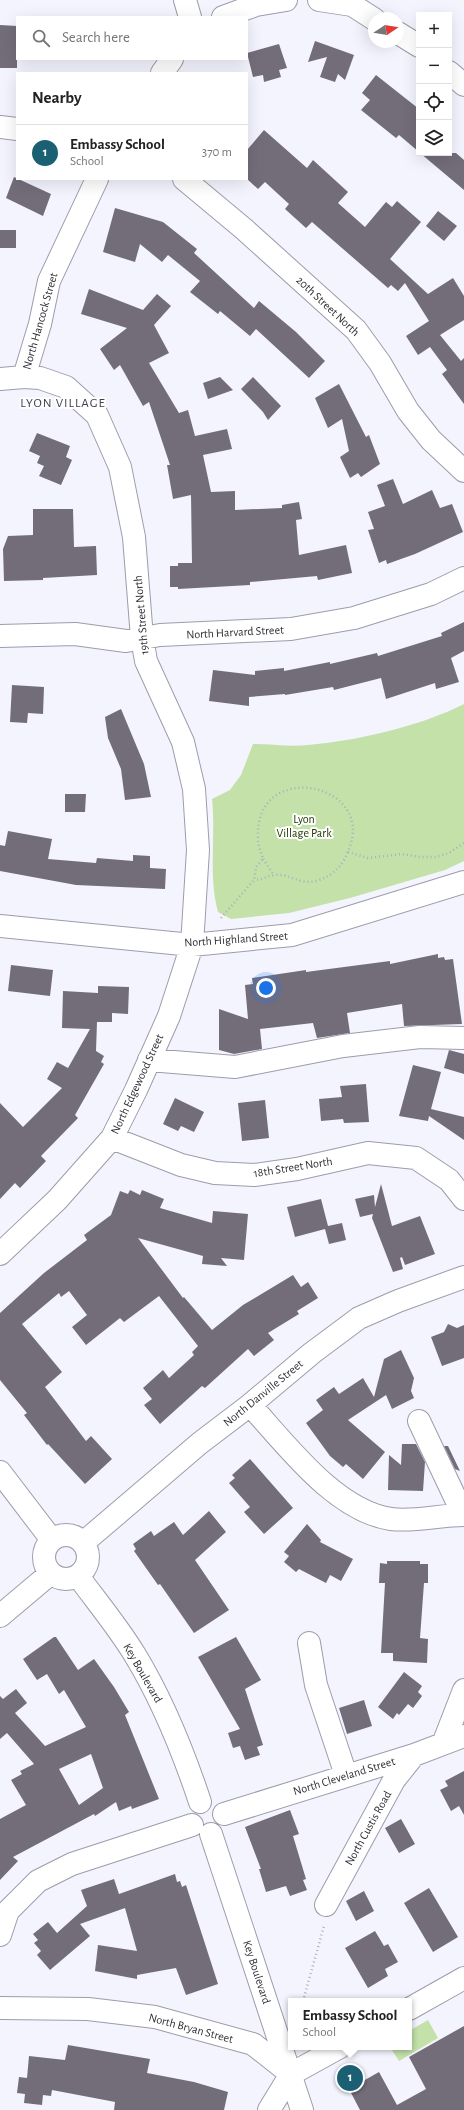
<!DOCTYPE html>
<html lang="en">
<head>
<meta charset="utf-8">
<style>
  body { margin:0; font-family:"Alegreya Sans",sans-serif; background:#f6f6f6; color:#222 }
  .controls { position:absolute; right:12px; top:12px; display:grid; overflow:hidden; border-radius:0px; box-shadow:0 4px 16px #0002 }
  .controls button { width:36px; height:36px; display:grid; place-items:center; padding:0; border:0; border-bottom:1px solid #e0e0e0; background:#fff; color:#222; font:20px sans-serif }
  .compass { position:absolute; left:368px; top:12px; width:36px; height:36px; border-radius:50%; background:#fff; box-shadow:0 4px 16px #0002; rotate:78deg }
  .you { position:absolute; left:266px; top:988px; width:14px; height:14px; margin:-10px; border:3px solid #fff; border-radius:50%; background:#1a73e8; box-shadow:0 0 0 6px #1a73e833 }
  .badge { display:grid; place-items:center; width:26px; height:26px; border-radius:50%; background:#1b5f72; color:#fff; font-size:13px; font-weight:700 }
  .pin { position:absolute; translate:-50% -50%; border:2px solid #fff; box-shadow:0 1px 4px #0006 }
  .popup { position:absolute; left:288px; top:1998px; width:124px; height:52px; box-sizing:border-box; display:grid; place-content:center; border-radius:0px; background:#fff; filter:drop-shadow(0 1px 3px #0005); font-size:13px; white-space:nowrap; color:#767676 }
  .popup b { font-size:15px; color:#222 }
  .popup::after { content:''; position:absolute; left:50%; top:100%; margin-left:-8px; border:8px solid transparent; border-top-color:#fff }
  .list { margin:0; padding:0; list-style:none }
  h2 { display:flex; justify-content:space-between; align-items:center; height:52px; margin:0; padding:0 16px; font-size:17px }
  h2 small { font-size:13px; font-weight:400; color:#767676 }
  .list li { display:grid; grid-template-columns:26px 1fr auto; gap:12px; align-items:center; box-sizing:border-box; height:56px; padding:0 16px; border-top:1px solid #e0e0e0 }
  .list b { display:block; font-size:15px; white-space:nowrap }
  .list p { margin:0; font-size:13px; white-space:nowrap; color:#767676 }
  .list em { font-size:13px; font-style:normal; color:#767676 }
  .icon { flex:none; width:22px; height:22px; fill:none; stroke:currentColor; stroke-width:2; stroke-linecap:round; stroke-linejoin:round }
  .map { position:relative; flex:none; width:464px; height:2110px; overflow:hidden }
  .search { position:absolute; background:#fff; box-shadow:0 4px 16px #0002; left:16px; top:16px; width:232px; height:44px; display:flex; align-items:center; gap:10px; box-sizing:border-box; padding:0 14px; border-radius:0px; color:#767676; font-size:15px }
  .panel { position:absolute; background:#fff; box-shadow:0 4px 16px #0002; left:16px; top:72px; width:232px; height:108px; border-radius:0px }
  .map>svg:first-child { display:block }
  .green { fill:#c3e1a9 }
  .building { fill:#736d7a; fill-rule:evenodd }
  .lines { fill:none; stroke-linecap:round; stroke-linejoin:round }
  .minor-casing { stroke:#9d9cab; stroke-width:24 }
  .path { stroke:#afafb8; stroke-width:2.5; stroke-dasharray:1 3; stroke-linecap:butt }
  .minor { stroke:#fff; stroke-width:22 }
  .labels { text-anchor:middle; stroke-width:4; stroke-linejoin:round; paint-order:stroke }
  .street-label { font-size:12px; fill:#2f2e35; stroke:#fff }
  .park-label { font-size:12px; fill:#203900; stroke:#fff }
  .neighbourhood-label { font-size:13px; letter-spacing:1px; fill:#403e4b; stroke:#fff }
</style>
</head>
<body>
<div class="map">
<svg width="464" height="2110" viewBox="0 0 464 2110">
  <rect width="100%" height="100%" fill="#f4f4fe"/>
  <!-- green -->
  <path class="green" d="M464 704V861L445 870 350 898 289 913 231 919 218 912C208 875 216 836 212 799L230 790 241 775 253 744C271 744 290 747 308 745 356 741 421 726 464 704Z
    M428 2020 438 2038 399 2061 390 2047H409V2031Z"/>
  <!-- building -->
  <path class="building" d="M0 25 17 26V68H0Z
    M315 41 354 55 345 80 338 74 335 82 320 77 327 57 308 62Z
    M279 44 287 68 279 70 281 77 264 82 263 75 253 77 247 53Z
    M376 75 419 109V152L399 135 396 138 361 110 370 100 362 93Z
    M264 130 307 168 313 160 348 192 338 203 365 227 386 202 392 207 397 201 421 222 390 259 428 294 453 278 464 296V320L440 335 461 361 464 358V404L442 374 447 370 430 347 418 355 406 336 429 321 405 283 398 291 391 285 388 288 312 222 306 228 285 209 289 204 265 182 258 189 247 179V150Z
    M420 153H456L464 160V190Z
    M14 177 51 194 43 216 6 198Z
    M115 208 163 222 197 249 194 253 254 308 259 301 296 332 325 361 309 378 256 329 250 336 220 311 218 314 190 292 200 281 168 255 162 262 140 244 135 262 103 252Z
    M438 211 457 226 444 241 426 226Z
    M0 230H16V248H0Z
    M89 289 143 310 157 294 171 306 154 325 169 353 149 363 179 413 188 410 195 436 227 429 232 449 203 455 211 492 235 491V510L282 508V505L299 502 302 519 296 520 299 555 346 545 352 573 318 580 317 576 250 582V585L178 589V587H170V566H178V563H192L191 495 173 499 167 465H170L149 402 143 406 120 365 114 370 100 349 127 328 81 314Z
    M220 377 233 390 208 399 203 383Z
    M253 377 281 406 268 420 263 412 241 389Z
    M339 384 366 437 369 435 380 464 361 477 358 473 350 478 340 457 349 451 342 419 328 428 315 398Z
    M37 433 70 446 66 457 72 460 61 485 39 476 44 466 37 463 40 456 29 451Z
    M393 479 403 504 432 490 440 508 452 504 463 532 415 554 387 564 386 560 379 563 368 530 374 529 368 512 385 506 377 485Z
    M33 509H73L74 547 96 546 97 575 43 578V580L4 581 3 549 8 536 33 535Z
    M464 622V651L451 658 459 682 436 689 435 683 386 699 381 678 334 690 333 687 285 695V694L249 697V706L209 701 213 670 255 675V671L284 668V671L330 662V664L377 653 378 656 442 636 441 633Z
    M12 685 44 687 43 714 28 713 27 723 10 722Z
    M121 709 144 764 151 797 125 800 121 769 108 738 105 717Z
    M65 794H86L85 812H65Z
    M8 831 52 839 48 859 96 863 97 858 133 861V855L150 856V868L166 869 165 889 76 885 0 871V845L5 846Z
    M438 954V958L444 957 445 960 453 959 462 1024 404 1026 402 1004 347 1013 350 1033 317 1038 313 1023 260 1029 262 1049 234 1054 219 1050V1009L248 1019 245 985 253 984 252 978 306 970V972L390 961V964Z
    M11 965 53 970 50 996 8 991Z
    M98 986 129 987 128 1014 112 1013V1022H97L96 1051 104 1056 101 1062 104 1064 75 1115 78 1118 41 1156 46 1161 20 1188 15 1183 0 1199V1103L23 1127 62 1088 47 1079 57 1062 68 1068 90 1029 62 1028 63 991 98 993Z
    M449 1050 464 1054V1074L444 1068Z
    M413 1065 441 1072 431 1109 464 1117V1140L429 1116 428 1121 399 1116Z
    M366 1084 369 1122 344 1123 343 1119 321 1121 319 1099 342 1097 340 1086Z
    M175 1098 204 1112 194 1132 181 1126 178 1131 163 1124Z
    M265 1100 269 1138 242 1141 238 1103Z
    M381 1184 392 1226 420 1216 435 1254 405 1265 402 1257 400 1258 403 1269 393 1272 372 1218 373 1214 360 1217 355 1199 374 1195 375 1207Z
    M130 1190 140 1195 142 1190 164 1199 160 1208 212 1223 213 1211 248 1214 244 1260 221 1258 227 1266 202 1264 203 1256 138 1238 183 1298 184 1297 212 1330 243 1305 293 1275 301 1287 308 1282 318 1298 297 1311 299 1314 268 1333 274 1340 254 1356 248 1349 205 1388 202 1386 160 1424 144 1405 152 1399 143 1388 163 1370 169 1378 194 1355 192 1352 198 1346 159 1296 124 1322 120 1318 86 1345 72 1327 87 1315 69 1291 61 1297 59 1293 22 1324 62 1372 45 1387 86 1441 91 1436 112 1459 85 1484 48 1444 47 1445 24 1415 27 1413 0 1380V1313L44 1273 87 1240 84 1235 111 1215 120 1191 128 1194Z
    M321 1199 328 1226 342 1223 346 1240 329 1244 325 1229 295 1237 287 1207Z
    M448 1324 457 1328 464 1325V1358L442 1366 431 1337 444 1332Z
    M401 1350 414 1378 411 1391 414 1398 392 1409 386 1395 348 1420 385 1452 363 1479 346 1464 343 1467 330 1456 306 1423 323 1410 316 1400 334 1387 339 1394 363 1378 374 1397 384 1359Z
    M402 1444H416L425 1462 423 1491 388 1490 389 1455 401 1465Z
    M444 1446H448L460 1471 455 1469Z
    M250 1459 293 1508 264 1534 244 1512 250 1507 229 1483 235 1478 232 1475Z
    M209 1511 226 1532 195 1560 229 1610 194 1633 160 1584 158 1585 134 1551 136 1549 133 1544 151 1531 154 1536 174 1522 183 1535Z
    M307 1524 321 1540 320 1542 353 1559 341 1581 330 1575 326 1583 299 1569 296 1572 284 1562 289 1556 284 1552Z
    M387 1561H420V1564H428V1583H424L420 1638 428 1639 427 1663 393 1661V1653H381L385 1583H379L380 1563 387 1564Z
    M54 1637H56L78 1670 94 1659 114 1687 129 1712 125 1715 159 1799 132 1809 131 1806 119 1811 116 1802 95 1816 94 1814 13 1857 18 1861 0 1880V1819L26 1805 11 1780 22 1774 20 1771 34 1764 7 1733 0 1739V1696L3 1699 16 1689 27 1703 15 1713 45 1746 86 1727 64 1690 59 1694 47 1674 37 1680 23 1659ZM91 1754 103 1788 79 1805 59 1769Z
    M236 1637 261 1680 245 1689 263 1745 257 1747 260 1755 245 1760 240 1746 233 1748 228 1733 240 1729 198 1657Z
    M404 1672 422 1686 418 1692 422 1696 413 1708 408 1704 399 1715 397 1713 393 1719 378 1707Z
    M364 1700 372 1726 347 1734 339 1708Z
    M464 1771V1815L459 1806 451 1811 440 1790 448 1786 445 1781Z
    M290 1810 299 1834 293 1836 306 1879 303 1880 307 1890 290 1896 286 1886 266 1892 259 1869H261L245 1827Z
    M401 1819 415 1844 399 1853 385 1828Z
    M175 1874 177 1882 180 1881 182 1887 186 1885 218 1984 186 1995 176 1968 137 1975V1979L95 1971 98 1945 137 1951 125 1908 80 1924 90 1936 50 1970 37 1955 41 1951 34 1943 38 1940 33 1934 48 1922 57 1933 87 1906 81 1890 114 1879 119 1894Z
    M429 1888 458 1937 433 1952 404 1903Z
    M364 1891 374 1911 356 1921 346 1901Z
    M375 1931 384 1946 388 1944 398 1962 385 1969 388 1976 368 1988 345 1948Z
    M464 2026V2110H360L349 2089 379 2072 397 2105 426 2089 409 2057Z
    M68 2045 150 2059 147 2073 194 2082 228 2092 224 2110H114L115 2102 110 2101 52 2090 51 2096 43 2095 42 2105 24 2103 25 2094 17 2093 19 2077 27 2078 29 2056 65 2060Z"/>
  <g class="lines">
    <!-- minor casing -->
    <g class="minor-casing">
      <path id="minor" d="M185 0 190 17
        M319 0 352 5 374 19
        M223 17 256 5 286 0
        M398 33 419 46
        M449 72 464 85
        M162 73 172 59
        M0 127 17 129
        M184 179 244 229 356 330 380 363 408 411 431 440 464 471
        M0 379 24 377 40 324 49 281 97 179
        M0 636 75 634 126 641 160 635 291 629 354 618 431 594 464 578
        M0 926 192 945 292 935 464 882
        M149 1060 235 1067 343 1046 420 1037 464 1038
        M112 1138 181 1165 215 1173 254 1175 297 1169 368 1153 416 1158 449 1180 464 1199
        M0 1254 57 1200 112 1138 136 1090 169 1016 192 945 198 850 194 789 183 742 146 661 142 638 134 537 120 467 97 415 66 387 40 378 24 377
        M250 1405C286 1444 335 1511 391 1519 415 1522 440 1515 464 1515
        M419 1421 463 1514
        M0 1472 52 1540
        M44 1557a22 22 0 1 1 44 0a22 22 0 1 1-44 0Z
        M83 1543 200 1443 250 1405 312 1353 359 1318 398 1301 464 1277
        M78 1576C97 1602 118 1627 135 1655 163 1701 183 1751 200 1802
        M0 1616 51 1573
        M309 1643 316 1685 346 1775
        M443 1744 464 1690
        M224 1814 414 1755 464 1736
        M211 1834 302 2110
        M326 1905 394 1780 414 1755
        M0 1935 8 1911 38 1881 72 1864 192 1825
        M0 2008 88 2009 155 2017 253 2044 291 2074 340 2047
        M409 2009 464 1978
        M269 2110 291 2074"/>
    </g>
    <!-- path -->
    <path class="path" d="M348 852 368 858 402 854 420 857H436L449 853 464 843
      M263 859 274 875
      M221 918 254 880 256 867 263 859C261 852 258 845 258 838 254 758 376 782 349 849 343 866 333 876 316 881 299 885 289 873 275 875 267 876 262 880 254 880
      M303 2001 324 1926"/>
    <!-- minor -->
    <use href="#minor" class="minor"/>
  </g>
  <g class="labels">
    <!-- street labels -->
    <g class="street-label">
      <text transform="translate(328 306) rotate(43)" y="4">20th Street North</text>
      <text transform="translate(40 321) rotate(-74)" y="4">North Hancock Street</text>
      <text transform="translate(141 615) rotate(-95)" y="4">19th Street North</text>
      <text transform="translate(235 632) rotate(-3)" y="4">North Harvard Street</text>
      <text transform="translate(236 939) rotate(-4)" y="4">North Highland Street</text>
      <text transform="translate(137 1084) rotate(-65)" y="4">North Edgewood Street</text>
      <text transform="translate(293 1167) rotate(-9)" y="4">18th Street North</text>
      <text transform="translate(263 1393) rotate(-39)" y="4">North Danville Street</text>
      <text transform="translate(143 1673) rotate(60)" y="4">Key Boulevard</text>
      <text transform="translate(344 1776) rotate(-17)" y="4">North Cleveland Street</text>
      <text transform="translate(368 1828) rotate(-61)" y="4">North Custis Road</text>
      <text transform="translate(257 1972) rotate(72)" y="4">Key Boulevard</text>
      <text transform="translate(191 2028) rotate(15)" y="4">North Bryan Street</text>
    </g>
    <!-- park labels -->
    <g class="park-label">
      <text x="304" y="823">Lyon<tspan x="304" dy="14">Village Park</tspan></text>
    </g>
    <!-- neighbourhood labels -->
    <g class="neighbourhood-label">
      <text x="63" y="407">LYON VILLAGE</text>
    </g>
  </g>
</svg>
<div class="controls">
<button>+</button>
<button>−</button>
<button><svg class="icon" aria-label="locate" viewBox="0 0 24 24"><circle cx="12" cy="12" r="6"/><path d="M12 2v4M12 18v4M2 12h4M18 12h4"/></svg></button>
<button><svg class="icon" aria-label="layers" viewBox="0 0 24 24"><path d="M12 4l9 5-9 5-9-5zM3 14l9 5 9-5"/></svg></button>
</div>
<svg class="compass" viewBox="-18 -18 36 36"><path d="M0-13l5 13h-10z" fill="#e53935"/><path d="M0 13l5-13h-10z" fill="#767676"/></svg>
<div class="you"></div>
<div class="pin badge" style="left:350px;top:2078px">1</div>
<div class="popup"><b>Embassy School</b>School</div>
<div class="search"><svg class="icon" aria-label="search" viewBox="0 0 24 24"><circle cx="10" cy="10" r="6"/><path d="M15 15l6 6"/></svg>Search here</div>
<section class="panel">
<h2>Nearby<small></small></h2>
<ul class="list">
<li><span class="badge">1</span><div><b>Embassy School</b><p>School</p></div><em>370 m</em></li>
</ul>
</section>
</div>
</body>
</html>
